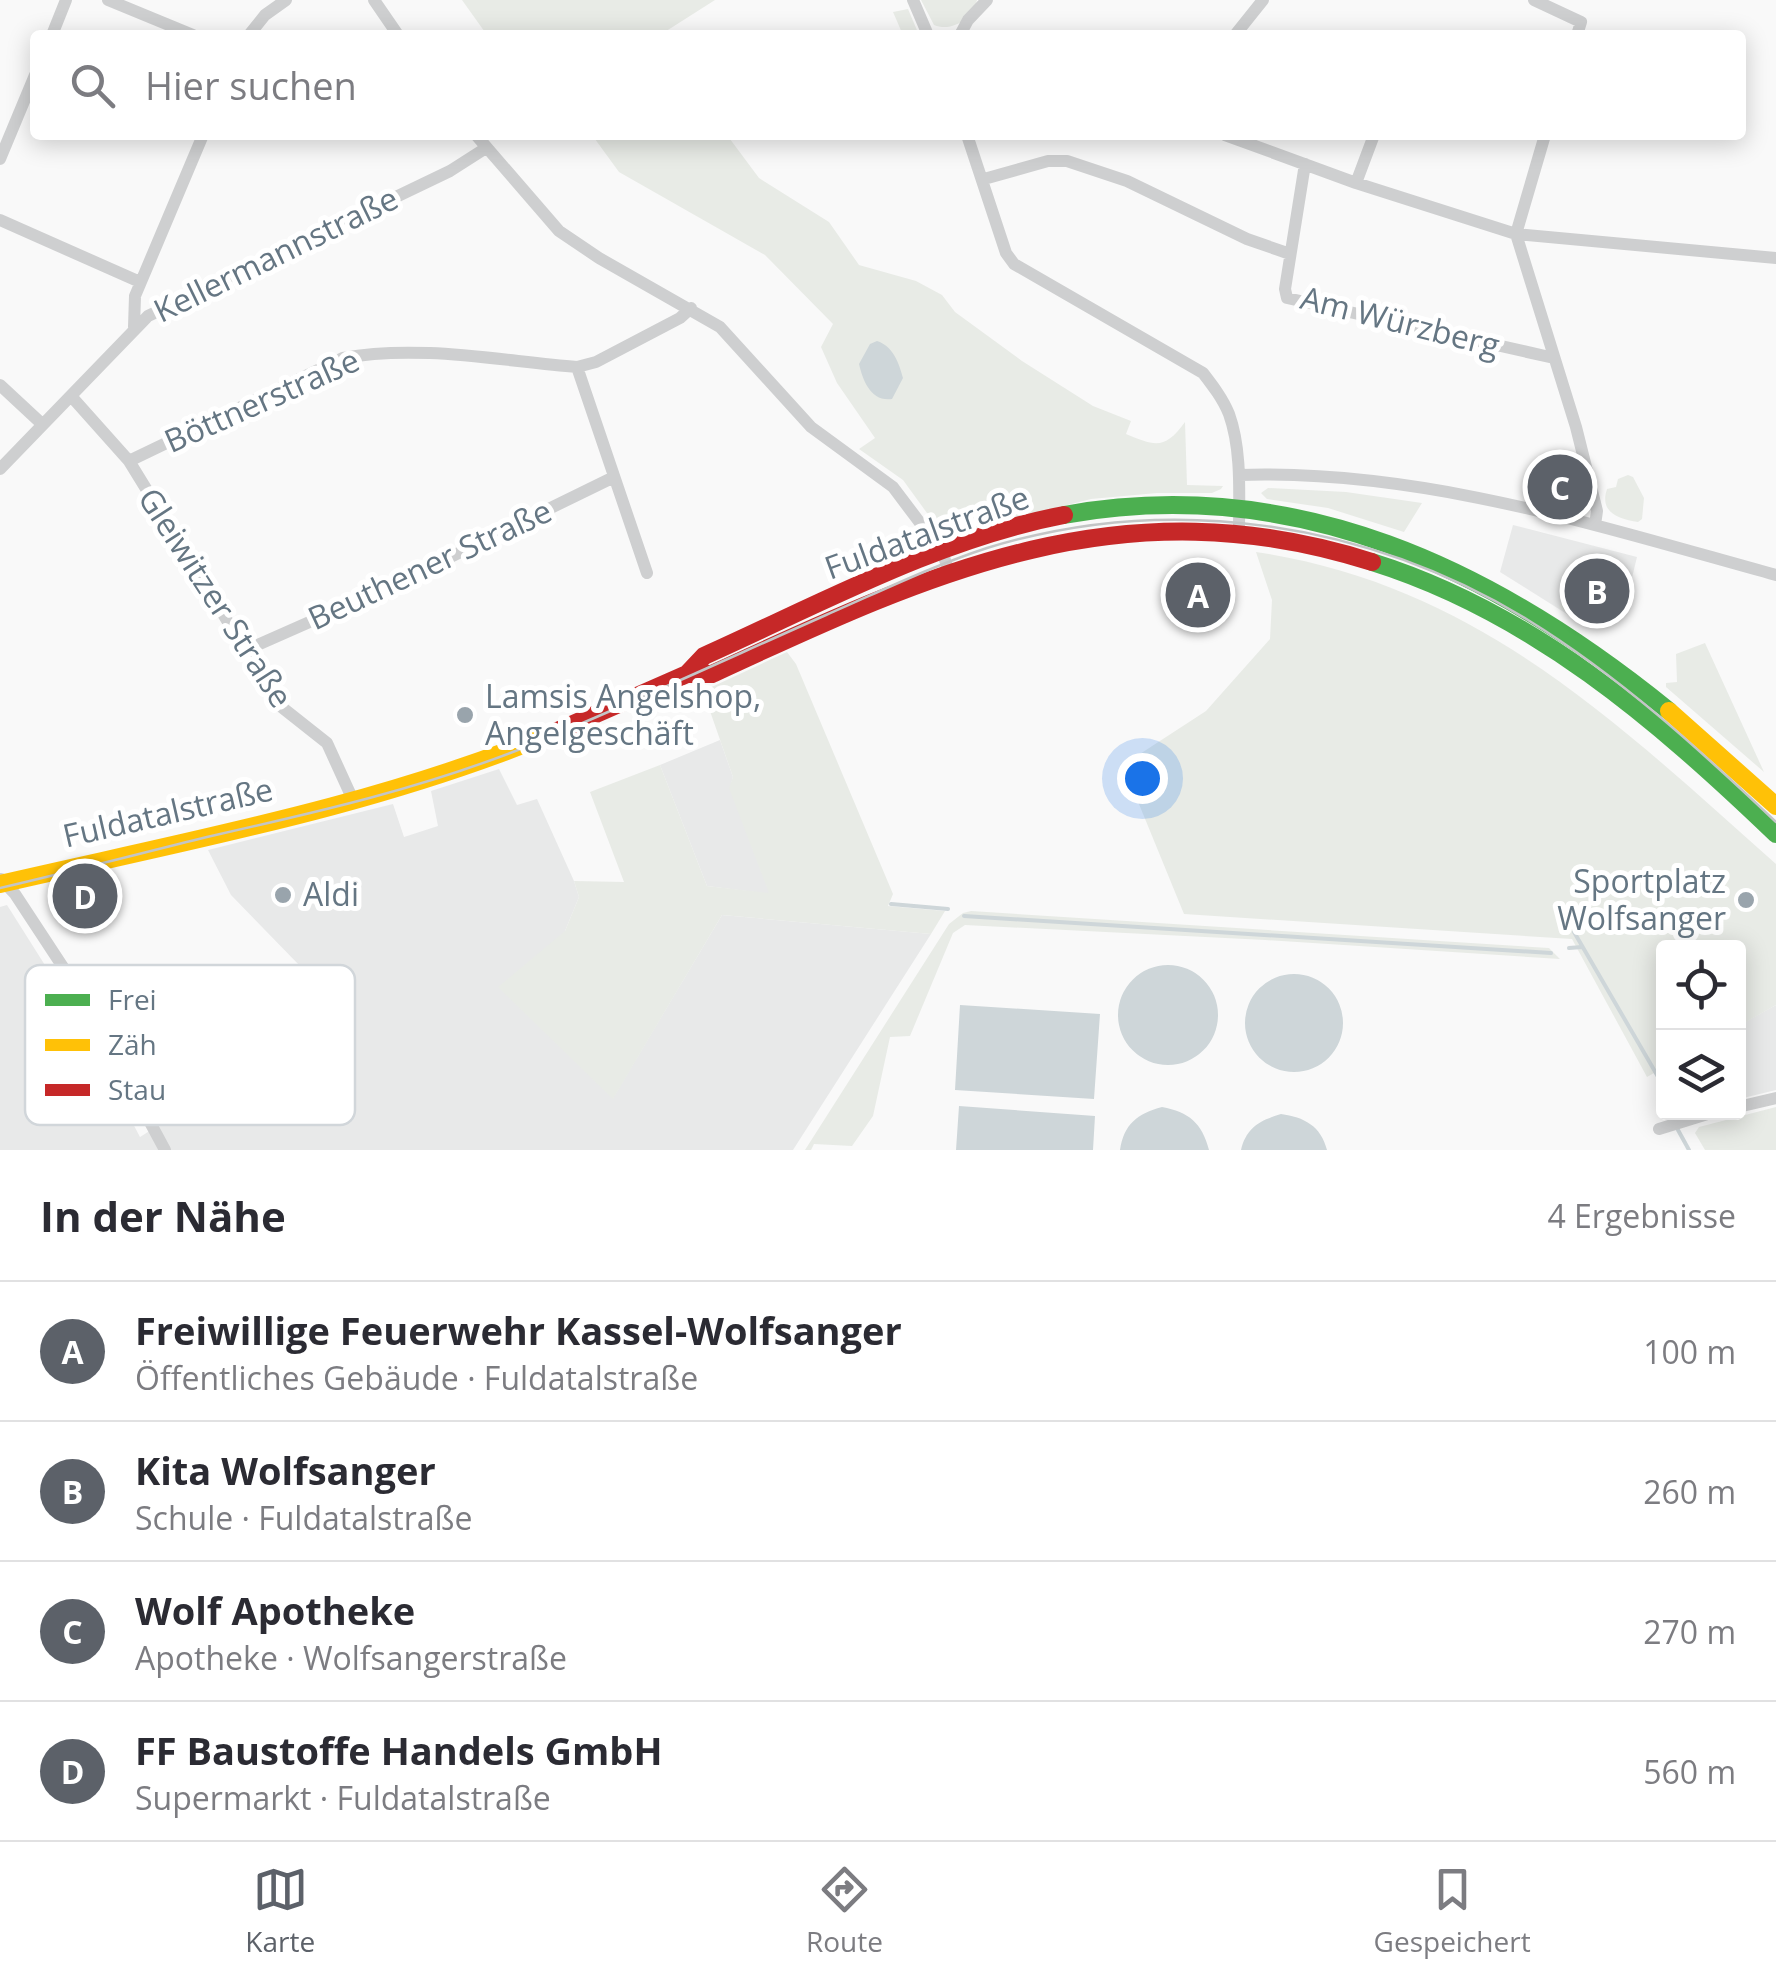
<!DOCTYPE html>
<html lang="de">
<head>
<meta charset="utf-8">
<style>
  body { margin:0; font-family:"Open Sans",sans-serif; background:#f2f2f3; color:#2b2b33 }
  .controls { position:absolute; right:30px; bottom:30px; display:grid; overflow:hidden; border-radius:10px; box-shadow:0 5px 25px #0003 }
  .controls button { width:90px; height:90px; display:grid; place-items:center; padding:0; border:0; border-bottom:2px solid #e1e1e2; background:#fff; color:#2b2b33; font:50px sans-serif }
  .you { position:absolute; left:1142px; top:778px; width:35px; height:35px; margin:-25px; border:8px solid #fff; border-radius:50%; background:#1a73e8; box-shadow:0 0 0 15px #1a73e833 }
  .badge { display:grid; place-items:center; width:65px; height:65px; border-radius:50%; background:#5c6169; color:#fff; font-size:32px; font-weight:700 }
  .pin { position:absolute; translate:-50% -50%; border:5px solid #fff; box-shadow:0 2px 10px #0006 }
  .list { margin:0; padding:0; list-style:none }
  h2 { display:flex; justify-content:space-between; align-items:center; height:130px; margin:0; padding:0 40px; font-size:42px }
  h2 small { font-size:32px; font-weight:400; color:#7c7c81 }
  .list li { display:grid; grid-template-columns:65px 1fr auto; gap:30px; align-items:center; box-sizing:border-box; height:140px; padding:0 40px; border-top:2px solid #e1e1e2 }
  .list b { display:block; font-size:38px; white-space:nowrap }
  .list p { margin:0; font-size:32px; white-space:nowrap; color:#7c7c81 }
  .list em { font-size:32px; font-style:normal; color:#7c7c81 }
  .icon { flex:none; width:55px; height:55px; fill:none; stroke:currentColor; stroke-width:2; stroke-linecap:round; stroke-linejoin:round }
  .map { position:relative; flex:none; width:1776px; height:1150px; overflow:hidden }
  .search { position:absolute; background:#fff; box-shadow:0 5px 25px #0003; left:30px; right:30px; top:30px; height:110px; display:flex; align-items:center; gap:25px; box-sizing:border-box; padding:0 35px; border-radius:10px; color:#7c7c81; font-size:38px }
  .sheet { height:690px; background:#fff }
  nav { display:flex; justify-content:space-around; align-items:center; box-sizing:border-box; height:140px; border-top:2px solid #e1e1e2; background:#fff; font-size:28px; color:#7c7c81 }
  nav a { display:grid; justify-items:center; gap:5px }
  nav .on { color:#5c6169 }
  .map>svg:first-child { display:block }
  .built { fill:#e8e9e9 }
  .green { fill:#e8ebe6 }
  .water { fill:#ced6d9 }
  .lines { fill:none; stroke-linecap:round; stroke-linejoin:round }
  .stream { stroke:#ced6d9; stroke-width:4 }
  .street { stroke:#cecfd0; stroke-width:12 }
  .fast { stroke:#4caf50; stroke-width:18 }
  .slow { stroke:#ffc107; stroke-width:18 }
  .jam { stroke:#c62828; stroke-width:18 }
  .tram { stroke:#c3c5c6; stroke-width:2.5 }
  .poi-dot { fill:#99a4ac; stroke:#fff; stroke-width:4 }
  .labels { text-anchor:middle; stroke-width:10; stroke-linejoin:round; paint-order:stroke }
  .street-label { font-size:32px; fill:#657683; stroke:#fff }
  .poi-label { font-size:32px; fill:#657683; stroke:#fff; text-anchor:start }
  .key { fill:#fff; stroke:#d1d6da; stroke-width:2.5 }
  .key-label { font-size:28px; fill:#657683 }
</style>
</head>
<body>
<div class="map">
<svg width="1776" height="1150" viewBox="0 0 1776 1150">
  <rect width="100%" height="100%" fill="#f9f9f9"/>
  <!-- built -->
  <path class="built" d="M1513 525 1637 557 1630 586 1615 609 1589 628 1500 572Z
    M720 740 733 777 730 788 770 894 707 886 660 765Z
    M499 769 517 805 537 799 574 881 579 897 565 931 613 1098 722 915 931 934 793 1150H0V907L7 905 72 1008 140 1137 273 1053 338 1005 231 895 208 850 393 804 404 837 438 826 431 791Z
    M1776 1005V1090L1739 1099 1738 1026Z"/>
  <!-- green -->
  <path class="green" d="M462 0H715L660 35H487Z
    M921 0H977C973 17 953 33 934 25Z
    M908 9 919 35H903L893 12Z
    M592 135H727L759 178 829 222 859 265 916 281 942 295 955 312 1022 361 1093 406 1131 421 1126 434C1155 446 1165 450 1185 422L1187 485 1223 486 1221 489 1212 493H1157L1091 499 951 535 935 524 903 480 859 449 875 438 837 383 821 347 833 324 765 255 619 172Z
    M1628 475 1633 477 1644 498 1642 519 1638 522C1619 519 1599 513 1607 489L1616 487 1618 479Z
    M1268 488 1346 492 1422 503 1404 532 1328 508 1267 499 1261 493Z
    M1256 552C1477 585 1616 722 1776 864V1005L1739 1026 1738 948H1664L1663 1068 1647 1077 1572 939 1184 914 1123 765 1206 711 1270 639 1272 600Z
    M1589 556 1593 557 1589 586 1624 595 1615 609 1589 628 1559 607Z
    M1705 643 1764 772 1666 687V683L1677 682 1676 654Z
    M787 652 796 664 893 894 888 906 945 911 931 934 722 915 613 1099 498 987 565 931 579 897 574 881 624 882 590 792 660 765 707 886 769 893 729 788 733 777 703 691Z
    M971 911 1549 948 1560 959 1265 940 965 925 953 933 910 1036 890 1037 873 1116 852 1146 814 1144 811 1150H805L949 924 963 913Z
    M1776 1107V1150H1705L1695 1133 1699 1127Z"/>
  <!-- water -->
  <path class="water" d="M877 341C893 346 899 363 903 378L892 399C871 402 863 381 859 364L870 344Z
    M1118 1015a50 50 0 1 1 100 0a50 50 0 1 1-100 0Z
    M1245 1023a49 49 0 1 1 98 0a49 49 0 1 1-98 0Z
    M960 1005 1100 1014 1094 1099 955 1090Z
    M959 1106 1095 1116 1093 1150H956Z
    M1162 1107C1189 1112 1202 1123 1209 1150H1120C1124 1124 1137 1114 1162 1107Z
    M1281 1114C1304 1117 1321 1126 1327 1150H1241C1246 1128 1260 1120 1281 1114Z"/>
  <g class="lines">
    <!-- stream -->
    <path class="stream" d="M891 904 948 909
      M964 916 1551 953
      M1574 932 1664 1087
      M1569 948 1582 947
      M1678 1130 1689 1150"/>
    <!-- street -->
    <path class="street" d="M108 0 193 35
      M374 0 398 35
      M913 0 928 35
      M1534 0 1581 22 1577 35
      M52 35 66 0
      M249 35 265 15 286 0
      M960 35 968 20 987 0
      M1235 35 1263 0
      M476 135 559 231 599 258 720 327 811 427 893 487 942 552 949 571
      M967 135 1006 253 1014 264 1203 373C1213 386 1223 399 1229 414 1242 450 1239 495 1239 533
      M1225 135 1356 183 1516 234 1776 258
      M1545 135 1516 234 1576 427 1597 511 1595 525
      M0 159 35 75
      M1305 164 1285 289 1287 298 1554 358
      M984 179 1048 161H1067L1127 181 1247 239 1290 254
      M1356 183 1374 135
      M0 220 140 282
      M134 327 135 296 203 135
      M577 367 647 573
      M0 385 42 424
      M71 396 129 461 279 705 327 743 353 800
      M129 461 343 358C419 344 501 361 577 367L596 362 680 318 691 308
      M0 469 148 316 450 171 486 148
      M1239 475C1423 469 1601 527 1776 575
      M246 650 391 586 612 478
      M1 879 15 894 82 996 165 1150
      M1738 1107 1776 1098
      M1659 1129 1714 1112"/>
    <!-- fast -->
    <path class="fast" d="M1064 515C1295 473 1494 569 1669 711
      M1372 562C1532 612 1657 720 1776 834"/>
    <!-- slow -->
    <path class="slow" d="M1669 711 1776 806
      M0 884C186 841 378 806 555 732"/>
    <!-- jam -->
    <path class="jam" d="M687 674H712C934 571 1123 483 1372 562
      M555 732 687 674 704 656C820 604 938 539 1064 515"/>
    <!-- tram -->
    <path class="tram" d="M0 888C69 872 138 854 207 837 318 812 428 787 533 744 632 703 729 658 826 615 879 592 932 566 987 548 1169 492 1366 521 1528 620 1619 676 1699 749 1776 822"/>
  </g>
  <!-- markers -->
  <g class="poi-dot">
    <circle cx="465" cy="715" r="10"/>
    <circle cx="283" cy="895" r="10"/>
    <circle cx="1746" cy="900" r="10"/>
  </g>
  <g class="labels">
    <!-- street labels -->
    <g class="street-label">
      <text transform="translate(276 255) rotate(-26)" y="11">Kellermannstraße</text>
      <text transform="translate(1400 322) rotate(14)" y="11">Am Würzberg</text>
      <text transform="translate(262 401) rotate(-24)" y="11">Böttnerstraße</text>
      <text transform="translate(927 533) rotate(-20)" y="11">Fuldatalstraße</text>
      <text transform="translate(430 565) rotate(-25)" y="11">Beuthener Straße</text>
      <text transform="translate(215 598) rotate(57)" y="11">Gleiwitzer Straße</text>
      <text transform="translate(168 813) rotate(-13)" y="11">Fuldatalstraße</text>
    </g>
    <!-- poi labels -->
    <g class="poi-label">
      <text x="485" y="708">Lamsis Angelshop,<tspan x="485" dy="37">Angelgeschäft</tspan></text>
      <text x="1726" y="893" text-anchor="end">Sportplatz<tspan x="1726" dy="37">Wolfsanger</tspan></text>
      <text x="303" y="906">Aldi</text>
    </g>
  </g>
  <!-- legend -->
  <rect x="25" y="965" width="330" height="160" rx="15" class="key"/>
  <rect x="45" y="994" width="45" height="12" fill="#4caf50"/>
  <rect x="45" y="1039" width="45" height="12" fill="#ffc107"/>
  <rect x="45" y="1084" width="45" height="12" fill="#c62828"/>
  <g class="key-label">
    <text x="108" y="1010">Frei</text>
    <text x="108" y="1055">Zäh</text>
    <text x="108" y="1100">Stau</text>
  </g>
</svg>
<div class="controls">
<button><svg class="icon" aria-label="locate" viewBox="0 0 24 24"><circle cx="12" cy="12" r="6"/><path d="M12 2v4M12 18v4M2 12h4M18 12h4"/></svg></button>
<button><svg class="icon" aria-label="layers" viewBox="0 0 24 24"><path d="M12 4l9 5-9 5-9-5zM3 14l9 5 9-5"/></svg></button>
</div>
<div class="you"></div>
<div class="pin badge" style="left:1198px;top:595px">A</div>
<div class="pin badge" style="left:1597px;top:591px">B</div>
<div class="pin badge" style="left:1560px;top:487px">C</div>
<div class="pin badge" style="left:85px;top:896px">D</div>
<div class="search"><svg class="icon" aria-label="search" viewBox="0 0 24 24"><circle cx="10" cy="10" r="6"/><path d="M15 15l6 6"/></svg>Hier suchen</div>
</div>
<section class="sheet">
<h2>In der Nähe<small>4 Ergebnisse</small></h2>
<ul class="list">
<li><span class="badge">A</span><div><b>Freiwillige Feuerwehr Kassel-Wolfsanger</b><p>Öffentliches Gebäude · Fuldatalstraße</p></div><em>100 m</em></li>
<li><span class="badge">B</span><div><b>Kita Wolfsanger</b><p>Schule · Fuldatalstraße</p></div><em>260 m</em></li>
<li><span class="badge">C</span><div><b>Wolf Apotheke</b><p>Apotheke · Wolfsangerstraße</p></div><em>270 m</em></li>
<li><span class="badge">D</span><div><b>FF Baustoffe Handels GmbH</b><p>Supermarkt · Fuldatalstraße</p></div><em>560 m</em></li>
</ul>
</section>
<nav>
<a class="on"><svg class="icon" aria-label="map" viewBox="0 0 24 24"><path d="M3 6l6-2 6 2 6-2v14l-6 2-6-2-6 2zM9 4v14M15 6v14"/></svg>Karte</a>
<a><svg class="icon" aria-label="directions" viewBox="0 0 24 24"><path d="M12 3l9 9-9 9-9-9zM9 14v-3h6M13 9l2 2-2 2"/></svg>Route</a>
<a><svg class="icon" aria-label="saved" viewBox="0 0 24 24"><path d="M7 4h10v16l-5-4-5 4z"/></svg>Gespeichert</a>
</nav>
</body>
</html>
